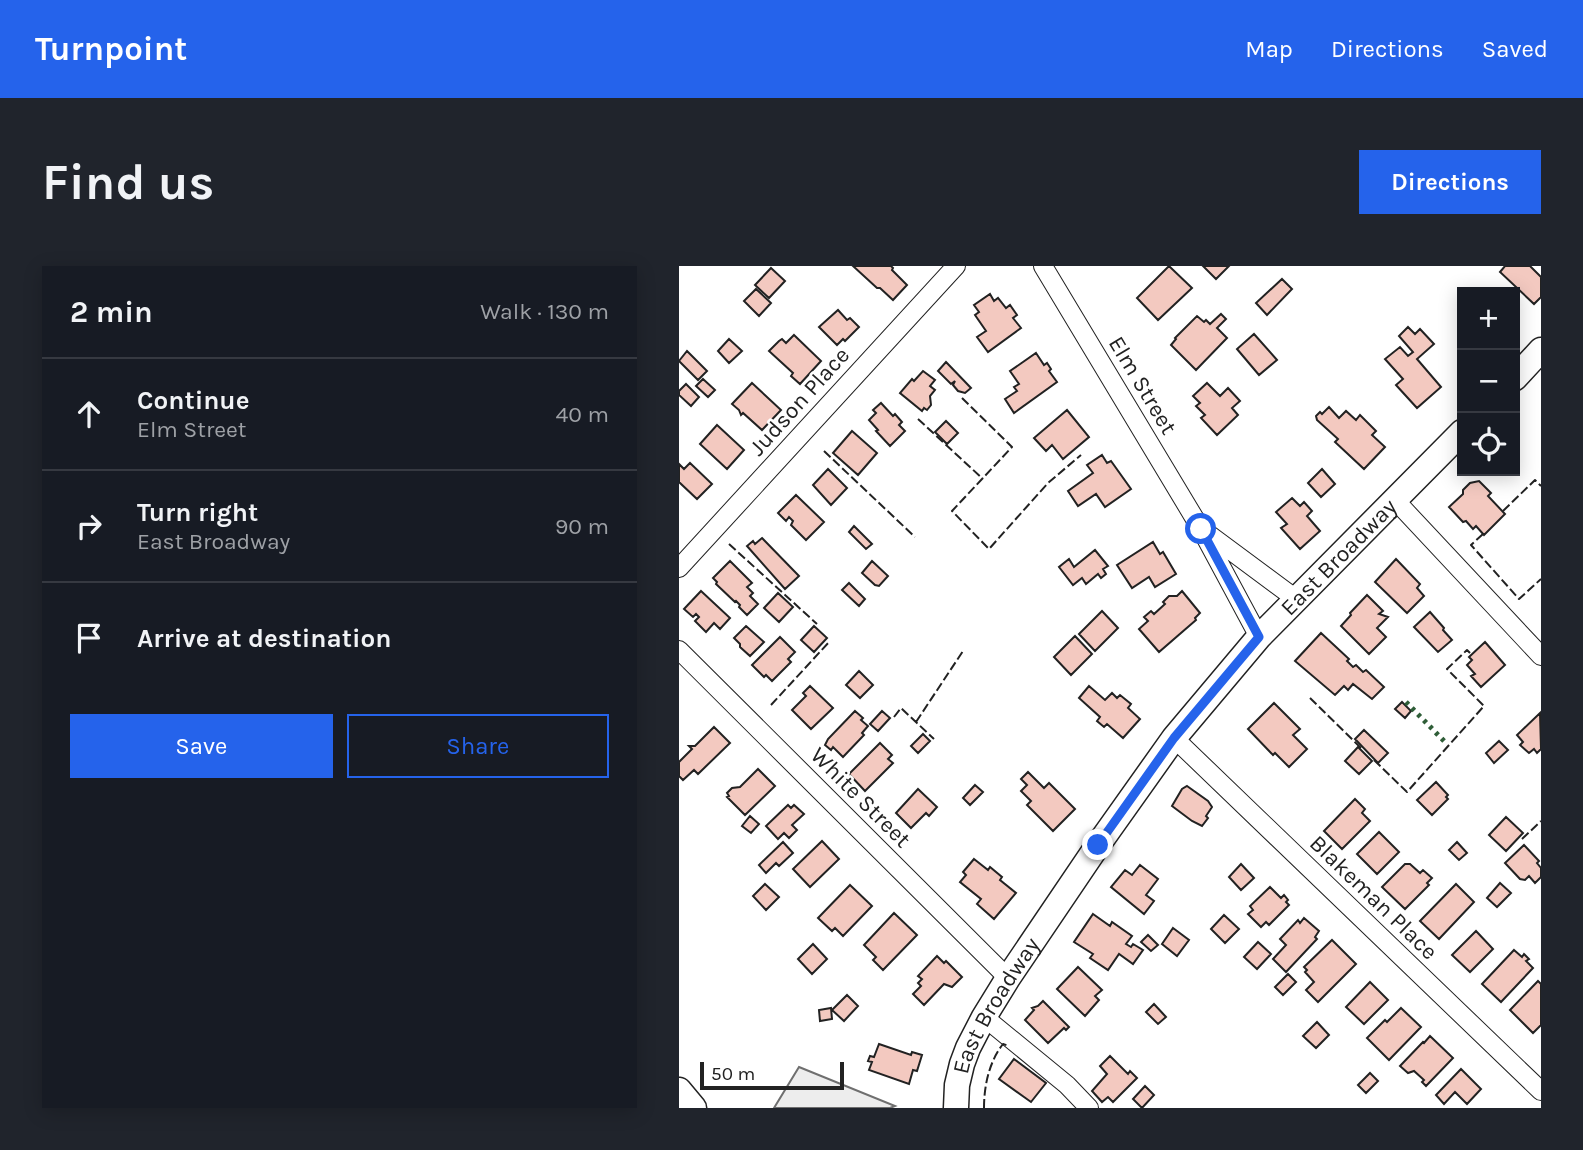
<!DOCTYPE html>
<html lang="en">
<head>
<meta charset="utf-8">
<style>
  body { margin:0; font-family:Karla,sans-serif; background:#20242c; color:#f1f3f6 }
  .controls { position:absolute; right:21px; top:21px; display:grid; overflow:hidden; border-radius:0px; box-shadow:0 4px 18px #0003 }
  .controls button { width:63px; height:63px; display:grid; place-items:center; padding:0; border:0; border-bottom:2px solid #363941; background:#171b24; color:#f1f3f6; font:35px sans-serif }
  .scale { position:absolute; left:21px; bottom:18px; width:144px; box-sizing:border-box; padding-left:7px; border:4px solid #222; border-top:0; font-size:19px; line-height:24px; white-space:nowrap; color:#222; -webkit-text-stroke:5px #fff; paint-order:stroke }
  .stop { position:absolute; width:21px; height:21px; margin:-16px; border:5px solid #2563eb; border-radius:50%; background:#fff }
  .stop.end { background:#2563eb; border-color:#fff; box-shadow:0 2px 7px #0008 }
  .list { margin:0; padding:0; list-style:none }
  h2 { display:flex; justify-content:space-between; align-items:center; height:91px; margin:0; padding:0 28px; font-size:30px }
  h2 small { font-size:23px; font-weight:400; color:#9ea1a6 }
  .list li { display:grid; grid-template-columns:46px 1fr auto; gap:21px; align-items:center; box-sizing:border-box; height:112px; padding:0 28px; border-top:2px solid #363941 }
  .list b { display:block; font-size:26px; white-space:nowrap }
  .list p { margin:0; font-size:23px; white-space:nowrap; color:#9ea1a6 }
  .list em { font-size:23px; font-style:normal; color:#9ea1a6 }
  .actions { display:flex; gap:14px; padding:21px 28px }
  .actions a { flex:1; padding:16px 0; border:2px solid #2563eb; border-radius:0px; text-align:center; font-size:24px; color:#2563eb }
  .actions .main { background:#2563eb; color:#fff }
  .icon { flex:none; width:38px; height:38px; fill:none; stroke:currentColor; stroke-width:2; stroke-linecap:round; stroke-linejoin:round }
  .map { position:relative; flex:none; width:862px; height:842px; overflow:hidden; border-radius:0px }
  header { display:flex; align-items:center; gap:42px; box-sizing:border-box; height:98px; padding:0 35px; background:#2563eb; color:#fff }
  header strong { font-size:33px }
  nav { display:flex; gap:38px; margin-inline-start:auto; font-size:24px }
  .intro { display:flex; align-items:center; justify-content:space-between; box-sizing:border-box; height:168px; padding:0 42px }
  h1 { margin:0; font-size:49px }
  .button { padding:18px 32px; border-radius:0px; background:#2563eb; color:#fff; font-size:24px; font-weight:700 }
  main { display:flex; gap:42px; padding:0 42px }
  aside { flex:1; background:#171b24; border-radius:0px; box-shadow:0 4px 18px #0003 }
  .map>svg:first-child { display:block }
  .parking { fill:#ededed; stroke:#6f6f6f; stroke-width:2 }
  .building { fill:#f3c9c0; stroke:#222; stroke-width:2 }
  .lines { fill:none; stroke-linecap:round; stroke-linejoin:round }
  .street-casing { stroke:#222; stroke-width:20 }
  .secondary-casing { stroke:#222; stroke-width:27 }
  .street { stroke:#fff; stroke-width:18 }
  .secondary { stroke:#fff; stroke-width:24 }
  .hedge { stroke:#2f5e38; stroke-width:5; stroke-dasharray:3.5 5; stroke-linecap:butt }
  .fence { stroke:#222; stroke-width:2; stroke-dasharray:9 3.5; stroke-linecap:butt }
  .route { stroke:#2563eb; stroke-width:9 }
  .labels { text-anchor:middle; stroke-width:5; stroke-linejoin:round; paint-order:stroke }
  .street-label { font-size:23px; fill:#222; stroke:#fff }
</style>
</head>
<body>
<header>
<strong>Turnpoint</strong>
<nav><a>Map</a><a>Directions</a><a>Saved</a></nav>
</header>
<div class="intro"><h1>Find us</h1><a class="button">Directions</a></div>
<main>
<aside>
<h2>2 min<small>Walk · 130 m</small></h2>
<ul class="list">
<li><svg class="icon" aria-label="ahead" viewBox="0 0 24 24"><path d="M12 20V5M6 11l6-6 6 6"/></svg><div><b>Continue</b><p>Elm Street</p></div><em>40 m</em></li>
<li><svg class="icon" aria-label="right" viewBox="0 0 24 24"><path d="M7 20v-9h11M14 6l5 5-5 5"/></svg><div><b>Turn right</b><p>East Broadway</p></div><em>90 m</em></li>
<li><svg class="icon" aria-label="arrive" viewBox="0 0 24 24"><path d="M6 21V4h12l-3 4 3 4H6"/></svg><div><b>Arrive at destination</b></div></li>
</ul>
<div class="actions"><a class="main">Save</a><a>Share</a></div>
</aside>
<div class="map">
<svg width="862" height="842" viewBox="0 0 862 842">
  <rect width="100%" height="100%" fill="#fff"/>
  <!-- parking -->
  <path class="parking" d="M120 801 216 840 211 842H95Z"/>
  <!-- building -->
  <path class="building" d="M174 0H212L214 2 213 4 228 19 214 34 201 22H198Z
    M490 0 513 22 479 54 458 32Z
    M524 0H550L537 13Z
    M826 0H851L862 11V31L855 38 821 6Z
    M92 2 106 15 90 32 76 19Z
    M603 13 613 23 588 49 577 37Z
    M77 23 92 37 80 50 65 35Z
    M311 28 315 35 319 32 327 42 331 39 338 49 334 52 342 62 309 86 298 71 307 65 296 49 300 46 295 39Z
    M159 44 168 54 171 52 180 61 166 75 164 73 158 79 140 61Z
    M542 48 547 53 538 62 548 72 517 104 492 79 497 73 496 72 518 50 525 56 527 54 531 58Z
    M729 61 736 68 741 63 755 78 738 93 762 121 738 142 717 119 724 113 706 93 721 81 729 90 734 86 720 70Z
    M575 68 598 94 580 109 558 83Z
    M115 69 142 95 121 118 112 110 114 107 90 85 100 75 103 73 107 77Z
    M50 73 63 85 50 97 39 85Z
    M8 85 28 105 19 114 0 95Z
    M357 87 365 99 368 97 372 103 370 105 378 116 335 147 326 133 338 125 335 121 340 118 331 105Z
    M267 96 292 122 286 127 279 125 274 119 276 115 272 118 259 105Z
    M244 105 256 114 251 120 256 124 251 130 252 139 248 144 245 142 243 145 221 127 233 113 235 115Z
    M24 113 36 124 29 131 17 120Z
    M73 117 102 144 83 164 64 147 62 149 60 144 53 138Z
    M528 117 541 130 549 122 561 135 553 142 559 149 538 169 522 152 526 149 517 140 521 137 514 130Z
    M7 118 20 131 12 140 0 129V125Z
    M202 137 214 150 216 148 223 156 220 159 226 165 211 180 197 165 199 164 190 154 197 147 194 144Z
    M650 141 660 152 667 145 677 154 681 149 697 165 693 169 706 181 685 203 656 176 659 173 638 154 637 150 641 146 643 148Z
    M388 144 410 171 384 193 373 179 367 185 355 172Z
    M267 155 279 167 268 178 256 166Z
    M38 159 65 184 48 203 21 178Z
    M173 165 198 187 179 209 154 187Z
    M423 189 428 197 432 195 452 223 426 241 417 228 399 240 389 225 414 207 408 199Z
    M11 197 33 218 18 233 0 216V198L5 203Z
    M149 203 168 222 152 239 134 219Z
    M643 203 656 218 642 231 629 217Z
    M800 215 812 227 809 230 826 248 805 269 797 260 794 263 787 255 784 256 770 241 784 228V224L791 217Z
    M117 229 145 256 127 274 112 259 114 255 110 251 107 255 99 247Z
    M613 232 621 240 625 236 633 245 628 250 641 265 621 283 602 262 608 258 597 246Z
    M175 260 193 278 187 283 170 266Z
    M83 272 120 310 106 323 68 280 74 275 76 278Z
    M474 276 481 288 484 286 497 308 476 321 470 311 453 322 438 299Z
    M416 284 429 300 424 303 427 308 422 312 419 308 407 318 403 312 394 319 380 301 390 293 395 301Z
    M717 293 741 318 738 322 745 330 728 347 696 316Z
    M51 295 73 317 68 321 74 327 71 330 79 338 68 349 60 341 61 339 57 335 56 336 37 318 38 316 34 312Z
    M193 295 209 310 200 320 196 319 183 307Z
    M170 317 186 333 180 340 163 324Z
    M22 325 51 352 41 363 35 357 27 366 16 355 20 351 17 348 14 351 5 343Z
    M503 325 521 347 516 352 517 354 480 386 460 363 469 355 465 351 472 345 475 348 486 338 484 336 490 330H498Z
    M99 327 114 341 100 356 85 342Z
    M688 329 704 345 700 348 709 351 698 362 707 371 690 388 662 360 672 349 671 347Z
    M423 345 439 362 416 385 400 368Z
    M751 346 765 362 764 364 773 374 759 386 735 361Z
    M67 360 85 376 71 390 61 381V378L55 372Z
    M135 360 148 372 135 386 122 374Z
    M642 367 670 393 668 395 674 401 677 399 684 406 687 404 705 421 693 433 674 418 669 424 665 420 656 429 616 395Z
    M396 370 413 388 392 409 375 391Z
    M101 371 116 386 109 393 112 396 93 415 87 409 85 411 73 399Z
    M806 376 826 399 802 421 792 410 796 408 788 399 793 394 790 391Z
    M180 405 194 419 181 432 167 419Z
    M131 420 154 442 132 463 113 444 127 430 124 427Z
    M410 420 426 434 433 427 438 432 441 429 452 438 449 442 461 453 444 472 428 458 425 461 418 455 421 451 400 432Z
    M723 436 732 445 726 452 716 443Z
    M595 437 621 463 614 469 628 483 610 501 596 487 594 489 569 463Z
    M176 445 184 452 182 454 189 460 183 467 185 469 164 491 154 481 152 484 146 479 149 473Z
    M203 445 211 452 199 465 191 458Z
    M861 447 862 483 858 487 855 483 850 487 841 479 844 476 838 469Z
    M35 461 51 477 19 508 15 504 4 514 0 510V496L13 483 10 480H16Z
    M685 464 709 487 699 497 676 473Z
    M244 468 251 475 239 487 232 480Z
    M820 475 829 484 815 497 807 487Z
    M201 477 213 489 209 493 214 497 186 525 170 508Z
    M679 481 693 495 680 508 666 495Z
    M79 503 96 520 66 549 48 531 50 530 48 527 53 522 61 521Z
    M349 506 365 522 370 517 396 543 374 565 348 539 352 535 342 525 348 519 342 513Z
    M757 516 769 529 767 531 769 533 753 549 738 534Z
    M296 519 304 526 291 539 284 532Z
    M508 520 529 535 533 541 527 550 529 552 523 560 513 555 493 540 503 523Z
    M239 523 258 541 250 550 247 547 232 562 217 547Z
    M676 533 686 543 683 547 691 555 663 583 645 565Z
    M109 539 112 542 115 539 125 548 113 559 118 564 110 572 105 567 99 573 87 560Z
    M71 550 80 558 72 567 63 560Z
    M827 551 844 567 827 585 810 569Z
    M700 566 720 586 698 608 678 588Z
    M143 575 160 593 131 621 114 603Z
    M104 576 114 587 100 600 97 597 87 607 80 599Z
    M778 576 788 587 780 594 770 584Z
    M845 579 860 595 858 597 862 602V611L856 617 850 610 846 614 841 613 826 597Z
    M295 593 309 604 311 601 323 611 321 614 337 627 315 653 298 638 302 633 281 616 287 609 284 606Z
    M562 598 575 612 562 624 550 611Z
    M726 598H731L741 607 744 604 753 612 748 617 750 619 726 643 703 621Z
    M461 599 479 613 467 629 475 635 465 648 432 621 446 604 453 609Z
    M821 617 832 627 818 641 808 632Z
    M86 618 100 631 87 644 74 630Z
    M777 618 795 636 760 673 741 655Z
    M171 619 193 640 164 670 156 662 153 665 139 652Z
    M591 621 602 632 605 629 609 634 607 636 610 639 590 659 587 656 582 661 569 648 574 644 571 640Z
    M215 647 238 669 204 704 194 694 197 691 185 679Z
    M414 648 431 660 433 656 453 670 447 678 452 681 454 678 464 684 454 698 440 688 429 704 411 692 414 688 395 676Z
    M545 649 560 663 546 677 532 663Z
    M625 652 640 665 636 671 638 673 607 706 594 693 607 679 601 673 619 654 621 657Z
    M494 662 510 674 498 690 483 678Z
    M797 665 814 683 791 706 773 689Z
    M469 669 479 679 472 685 462 676Z
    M653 674 677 698 639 736 627 724 635 716 626 706 628 704 625 701Z
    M579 676 592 688 578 703 565 691Z
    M134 678 148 693 133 708 119 693Z
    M835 684 843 691 845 688 850 693 847 695 854 702 822 736 803 718Z
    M258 690 265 697 267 695 283 711 273 721 265 718 245 739 234 728 242 720 239 717 243 713 239 710Z
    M399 701 423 724 416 730 420 734 406 750 378 723Z
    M609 708 617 716 604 729 596 721Z
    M859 715 862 718V759L854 767 831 744Z
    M691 716 709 734 685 758 667 741Z
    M168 729 179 740 165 755 153 744Z
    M364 735 390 761 387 764 385 762 369 777 346 754 355 744 353 742 359 740Z
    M475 738 487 751 479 758 467 746Z
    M152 742 153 753 141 755 140 744Z
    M722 742 742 761 710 794 688 772 706 754 708 756Z
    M638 756 650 769 637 782 624 770Z
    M751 770 774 792 747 820 743 816 745 814 735 805 729 807 721 800 744 776 745 777Z
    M200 778 232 789 233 786 243 789 238 805 234 804 230 818 190 804 193 796 189 795 191 790 195 791Z
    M431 790 449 808 451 805 458 812 434 836 429 831 423 836 413 825 428 808 421 800Z
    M335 793 367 817 352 836 320 813Z
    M782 803 802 823 788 838 776 826 765 838 757 829Z
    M691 807 699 815 687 827 679 819Z
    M466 820 475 829 463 842 454 833Z"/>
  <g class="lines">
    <!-- street casing -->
    <g class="street-casing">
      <path id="street" d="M364 0 522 263 580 371
        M716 234 862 390
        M528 267 617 333
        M0 302 277 0
        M0 384 329 712
        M495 472 862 825
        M305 751 388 819 410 842"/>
    </g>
    <!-- secondary casing -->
    <g class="secondary-casing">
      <g id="secondary">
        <path d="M836 112 862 84"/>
        <path d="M0 824 15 842"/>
        <path id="s1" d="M277 842 278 819 283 798 289 782 305 751 329 712 419 579 495 472 580 371 783 166"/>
      </g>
    </g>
    <!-- street -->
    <use href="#street" class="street"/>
    <!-- secondary -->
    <use href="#secondary" class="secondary"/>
    <!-- hedge -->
    <path class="hedge" d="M727 436 766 476"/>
    <!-- fence -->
    <path class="fence" d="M283 132 333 181 273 245 310 283 369 217 402 189
      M239 153 304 213
      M145 185 236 271
      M824 245 856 214 862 220
      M804 268 792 279 840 333 862 313
      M50 278 138 358
      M631 432 682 482
      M92 439 151 375
      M215 451 222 442 255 473
      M237 456 284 385
      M695 494 728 526 805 440 768 403 788 384 791 387
      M843 573 862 555
      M305 842C305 820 310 796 324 778L330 780"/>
  </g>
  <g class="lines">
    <!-- route -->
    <path class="route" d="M419 579 495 472 580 371 522 263"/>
  </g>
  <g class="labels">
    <!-- street labels -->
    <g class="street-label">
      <text transform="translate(464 119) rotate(59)" y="8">Elm Street</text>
      <text transform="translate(120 135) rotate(-48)" y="8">Judson Place</text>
      <text dy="8" stroke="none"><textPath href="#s1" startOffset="679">East Broadway</textPath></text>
      <text transform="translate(182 531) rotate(45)" y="8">White Street</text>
      <text transform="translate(695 631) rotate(44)" y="8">Blakeman Place</text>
      <text dy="8" stroke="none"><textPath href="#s1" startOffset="112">East Broadway</textPath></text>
    </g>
  </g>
</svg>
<div class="controls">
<button>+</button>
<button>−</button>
<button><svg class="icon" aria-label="locate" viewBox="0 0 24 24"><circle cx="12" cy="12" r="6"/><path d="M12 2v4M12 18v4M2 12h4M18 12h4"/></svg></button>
</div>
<div class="scale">50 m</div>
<div class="stop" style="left:522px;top:263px"></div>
<div class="stop end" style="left:419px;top:579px"></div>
</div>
</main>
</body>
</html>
